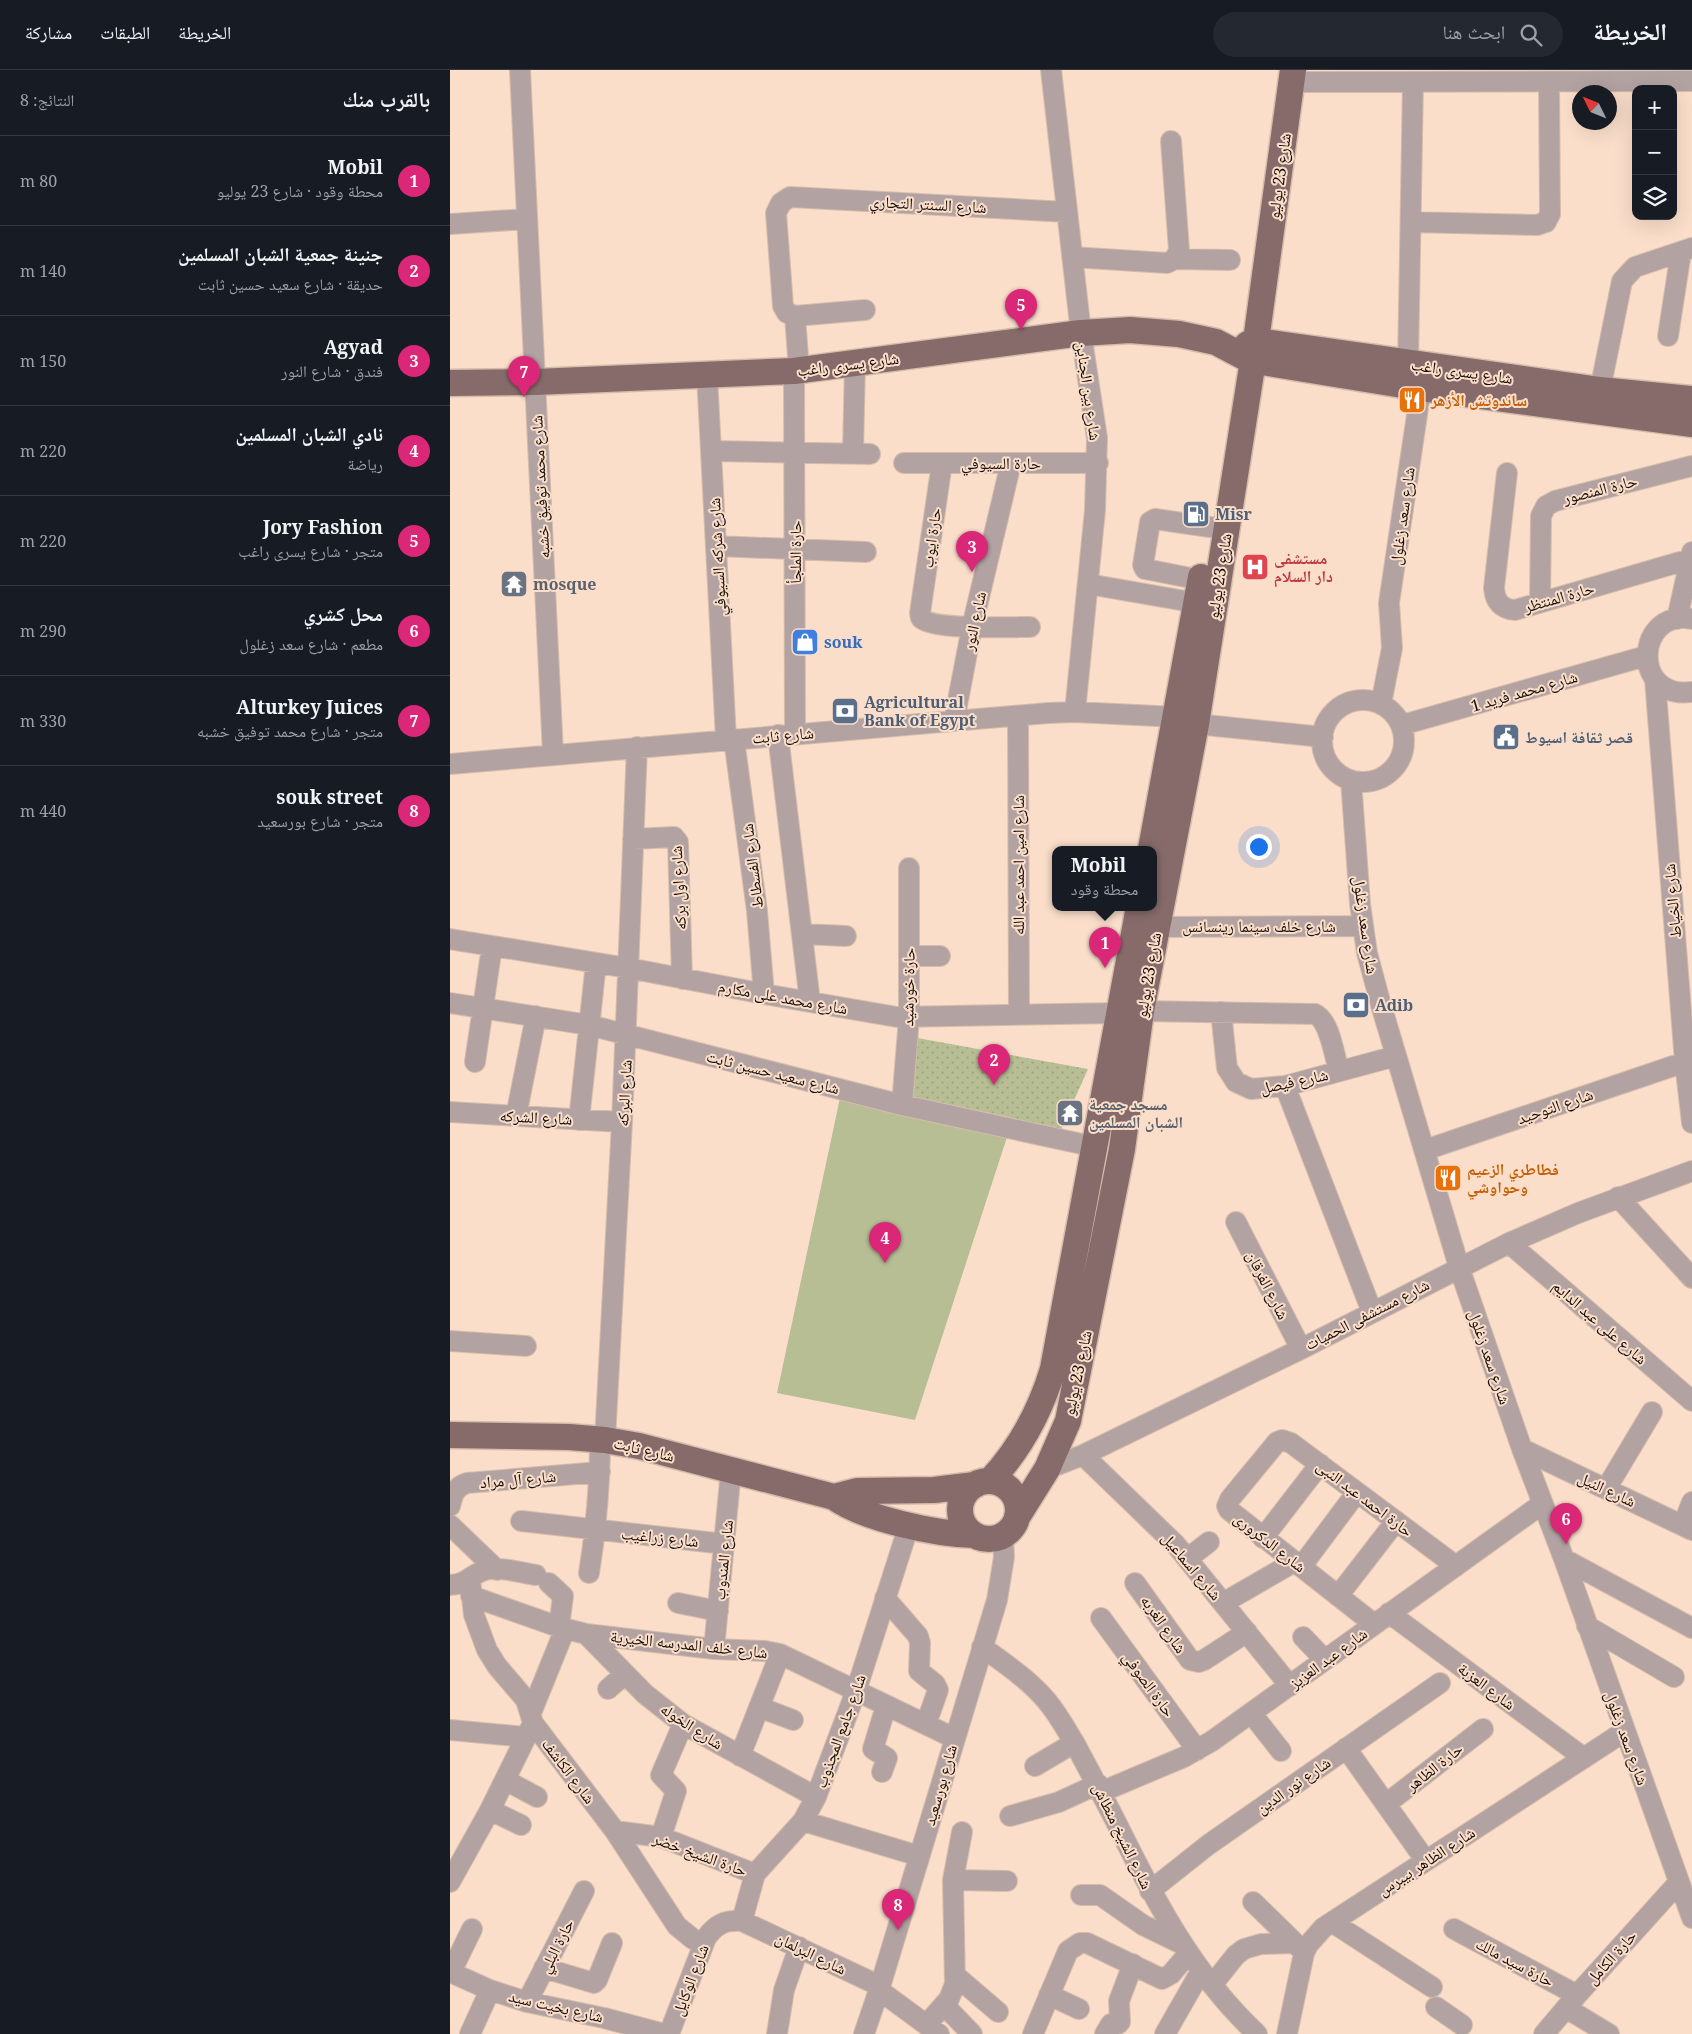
<!DOCTYPE html>
<html lang="ar">
<head>
<meta charset="utf-8">
<style>
  body { margin:0; font-family:"Noto Serif","Noto Naskh Arabic",serif; background:#242831; color:#f1f3f6; direction:rtl }
  .controls { position:absolute; right:15px; top:15px; display:grid; overflow:hidden; border-radius:10px; box-shadow:0 5px 20px #0002 }
  .controls button { width:45px; height:45px; display:grid; place-items:center; padding:0; border:0; border-bottom:1px solid #363941; background:#171b24; color:#f1f3f6; font:25px sans-serif }
  .compass { position:absolute; left:1122px; top:15px; width:45px; height:45px; border-radius:50%; background:#171b24; box-shadow:0 5px 20px #0002; rotate:313deg }
  .you { position:absolute; left:808px; top:776px; width:18px; height:18px; margin:-12px; border:4px solid #fff; border-radius:50%; background:#1a73e8; box-shadow:0 0 0 8px #1a73e833 }
  .badge { display:grid; place-items:center; width:32px; height:32px; border-radius:50%; background:#db2777; color:#fff; font-size:16px; font-weight:700 }
  .pin { position:absolute; translate:-50% -41px; filter:drop-shadow(0 1px 2px #0008) }
  .pin::after { content:''; position:absolute; top:26px; width:18px; height:15px; background:inherit; clip-path:polygon(0 0,100% 0,50% 100%) }
  .popup { position:absolute; left:602px; top:776px; width:105px; height:65px; box-sizing:border-box; display:grid; place-content:center; border-radius:10px; background:#171b24; filter:drop-shadow(0 1px 4px #0005); font-size:16px; white-space:nowrap; color:#9ea1a6 }
  .popup b { font-size:19px; color:#f1f3f6 }
  .popup::after { content:''; position:absolute; left:50%; top:100%; margin-left:-10px; border:10px solid transparent; border-top-color:#171b24 }
  .list { margin:0; padding:0; list-style:none }
  h2 { display:flex; justify-content:space-between; align-items:center; height:65px; margin:0; padding:0 20px; font-size:21px }
  h2 small { font-size:16px; font-weight:400; color:#9ea1a6 }
  .list li { display:grid; grid-template-columns:32px 1fr auto; gap:15px; align-items:center; box-sizing:border-box; height:90px; padding:0 20px; border-top:1px solid #363941 }
  .list b { display:block; font-size:19px; white-space:nowrap }
  .list p { margin:0; font-size:16px; white-space:nowrap; color:#9ea1a6 }
  .list em { font-size:16px; font-style:normal; color:#9ea1a6 }
  .icon { flex:none; width:28px; height:28px; fill:none; stroke:currentColor; stroke-width:2; stroke-linecap:round; stroke-linejoin:round }
  .map { position:relative; flex:none; width:1242px; height:1964px; overflow:hidden; direction:ltr }
  header { display:flex; align-items:center; gap:30px; box-sizing:border-box; height:70px; padding:0 25px; background:#171b24; border-bottom:1px solid #363941 }
  header strong { font-size:24px }
  nav { display:flex; gap:28px; margin-inline-start:auto; font-size:18px }
  .search { width:350px; height:45px; background:#242831; display:flex; align-items:center; gap:12px; box-sizing:border-box; padding:0 18px; border-radius:28px; color:#9ea1a6; font-size:19px }
  main { display:flex }
  aside { flex:1; background:#171b24 }
  .map>svg:first-child { display:block }
  .green { fill:url(#green-dots) }
  .pitch { fill:#b7be94 }
  .lines { fill:none; stroke-linecap:round; stroke-linejoin:round }
  .minor-casing { stroke:#d6bdab; stroke-width:22 }
  .major-casing { stroke:#d6bdab; stroke-width:29 }
  .minor { stroke:#b2a2a1; stroke-width:20 }
  .major { stroke:#866b6a; stroke-width:26 }
  .labels { text-anchor:middle; stroke-width:4; stroke-linejoin:round; paint-order:stroke }
  .street-label { font-size:16px; fill:#160d06; stroke:#fadeca }
  .food-label { font-size:16px; font-weight:bold; fill:#c56008; stroke:#fadeca; text-anchor:start }
  .service-label { font-size:16px; font-weight:bold; fill:#4e5e75; stroke:#fadeca; text-anchor:start }
  .health-label { font-size:16px; font-weight:bold; fill:#be3a42; stroke:#fadeca; text-anchor:start }
  .worship-label { font-size:16px; font-weight:bold; fill:#5b616d; stroke:#fadeca; text-anchor:start }
  .shop-label { font-size:16px; font-weight:bold; fill:#366cbe; stroke:#fadeca; text-anchor:start }
</style>
</head>
<body>
<header>
<strong>الخريطة</strong>
<div class="search"><svg class="icon" aria-label="search" viewBox="0 0 24 24"><circle cx="10" cy="10" r="6"/><path d="M15 15l6 6"/></svg>ابحث هنا</div>
<nav><a>الخريطة</a><a>الطبقات</a><a>مشاركة</a></nav>
</header>
<main>
<div class="map">
<svg width="1242" height="1964" viewBox="0 0 1242 1964">
  <defs>
    <pattern id="green-dots" width="8" height="8" patternUnits="userSpaceOnUse" patternTransform="scale(1.25)"><rect width="8" height="8" fill="#b7be94"/><path d="M2 2h.1M6 6h.1" fill="none" stroke="#9da27e" stroke-width="1.8" stroke-linecap="round"/></pattern>
  </defs>
  <rect width="100%" height="100%" fill="#fadeca"/>
  <!-- green -->
  <path class="green" d="M462 967 638 999 609 1064 456 1031Z"/>
  <!-- pitch -->
  <path class="pitch" d="M390 1028 558 1064 465 1350 327 1323Z"/>
  <g class="lines">
    <!-- minor casing -->
    <g class="minor-casing">
      <path id="minor" d="M70 0 103 684
        M601 0 631 263 647 368 645 440 625 642
        M841 12 1242 11
        M961 152 1087 155 1096 152 1100 144 1099 12
        M0 154 77 149
        M622 187 717 193 725 189 729 180 721 71
        M725 189 780 190
        M415 240 345 246 337 243 333 236 326 143 331 133 340 127 617 142
        M345 246 349 300
        M1218 266 1231 182
        M958 294 963 12
        M344 301 345 664
        M257 305 276 669
        M1150 320 1172 211 1185 197 1242 178
        M262 381 420 384
        M403 383 405 293
        M454 393H648
        M492 393 470 543 471 548C481 560 561 557 580 557
        M1057 403 1044 518C1045 532 1052 539 1065 540L1240 489
        M266 476 416 482
        M751 510 695 499 693 495 700 452 705 449 760 457
        M638 514 747 533
        M1090 532 1091 446 1096 436 1105 431 1242 396
        M1227 549 1242 482
        M1242 549C1186 538 1180 630 1242 622
        M1205 609 1235 992 1242 1053
        M872 671a41 41 0 1 1 82 0a41 41 0 1 1-82 0Z
        M931 634 942 578 939 533 971 318
        M568 646 569 944
        M504 651 522 557 561 393
        M746 654 873 667
        M952 655 1196 586
        M328 665 360 932
        M284 669 307 841 314 924
        M0 694 598 643 625 642 727 647
        M901 710 910 834 917 883 931 935 1009 1197 1072 1379 1114 1489 1242 1848
        M183 769 224 767 228 772 232 909
        M706 857 913 856
        M353 864 396 866
        M0 869 178 898 314 924 447 947 668 943
        M459 886H490
        M0 933 139 955 452 1035 646 1077
        M691 941 865 944C880 951 884 985 889 1001
        M771 942 777 998 786 1012 801 1019 835 1016 946 986
        M25 992 42 876
        M835 1016 922 1242
        M452 1035 459 948V798
        M0 1042 172 1052
        M66 1046 86 946
        M129 1050 146 893
        M975 1080 1235 992
        M1168 1127 1242 1208
        M786 1152 851 1279
        M1059 1173 1242 1331
        M0 1271 76 1276
        M155 1370 172 1052 187 677
        M1072 1379 1242 1460
        M633 1385 726 1475 840 1616
        M597 1399 633 1385 851 1279 1059 1173 1128 1143 1242 1101
        M1156 1419 1202 1342
        M0 1436C3 1424 5 1417 17 1413L150 1402
        M71 1451 275 1474
        M0 1455 47 1500
        M1233 1455 1242 1432
        M813 1468 870 1394
        M737 1489 759 1472
        M1114 1489 1242 1558
        M851 1497 907 1422
        M139 1503C146 1459 150 1414 150 1369
        M20 1510 24 1545 37 1580 47 1596 76 1630 83 1653 165 1761 227 1856 243 1869 253 1874
        M99 1513 113 1526 109 1557
        M685 1513 740 1590 749 1592 754 1590 797 1562
        M0 1515C16 1514 19 1507 32 1501 47 1495 71 1503 86 1505
        M21 1526 109 1557 136 1564 264 1579 315 1581 330 1584 504 1668
        M888 1526 946 1451
        M435 1528 468 1566 470 1573 469 1601 485 1614 488 1620 476 1654
        M228 1533 268 1541
        M773 1533 844 1492
        M939 1543 1134 1688
        M651 1548 747 1680
        M924 1554 779 1440 777 1436 780 1429 827 1372 832 1370 841 1373 1006 1496
        M1137 1556 1224 1607
        M136 1564 195 1624 233 1654 366 1727
        M853 1567 875 1590
        M532 1577C554 1593 578 1609 596 1630 608 1644 616 1659 625 1674 640 1702 655 1730 669 1758 706 1833 745 1906 807 1964
        M264 1579 281 1400
        M158 1619 175 1604
        M309 1637 343 1650
        M81 1643 115 1559
        M802 1644 831 1681
        M0 1660 76 1667
        M896 1678 976 1791
        M290 1686 330 1584
        M585 1696 624 1673
        M432 1702 437 1688 423 1679 436 1636
        M55 1710 87 1727
        M651 1722 734 1687 762 1671 1092 1434
        M936 1734 1033 1659
        M40 1740 71 1755
        M560 1746 609 1732 648 1714
        M353 1751 469 1786
        M165 1761 211 1767 305 1804
        M211 1767 226 1721 211 1705 233 1654
        M503 1810 557 1811
        M0 1812 40 1740 83 1653
        M700 1821 758 1775 990 1613
        M631 1825H650L693 1855 732 1874
        M803 1832 845 1873
        M292 1851 305 1804 353 1751 366 1727 406 1621 459 1455
        M882 1852 982 1917
        M1004 1859 1127 1925
        M94 1898 144 1913 147 1910 162 1873
        M0 1902 40 1920 77 1932 154 1948 214 1964
        M1 1902 22 1859
        M506 1906 548 1942
        M762 1915 786 1885 794 1879 811 1874 845 1873 854 1883
        M429 1920 489 1964
        M599 1925 629 1939
        M77 1932 134 1821
        M494 1935 522 1964
        M986 1937 1012 1955
        M1116 1938 1159 1964
        M477 1954 499 1929 505 1914 503 1810 512 1762
        M20 1964 40 1920
        M219 1964 256 1868C266 1854 275 1850 292 1851L430 1916
        M327 1964 334 1920 349 1877
        M414 1964 429 1920 547 1530 554 1487 553 1465
        M583 1964 618 1881 630 1873H637L712 1909 721 1904 738 1884
        M655 1964 661 1954H668L670 1952 669 1931 683 1894
        M715 1964 751 1901
        M837 1964 854 1883 858 1875 873 1858 1175 1661
        M1094 1964 1127 1925 1229 1812"/>
    </g>
    <!-- major casing -->
    <g class="major-casing">
      <path id="major" d="M792 280 798 274 806 271 1150 320 1242 329
        M0 313 85 312 344 301 631 263 680 260 729 264 766 272 800 290 971 318 1242 354
        M701 779 751 507
        M0 1365 119 1367 155 1370 189 1376 384 1427C414 1449 486 1464 524 1465
        M540 1411C571 1378 590 1342 603 1299L689 837
        M510 1440a29 29 0 1 1 58 0a29 29 0 1 1-58 0Z
        M384 1427 407 1421 484 1420 525 1415
        M567 1447 597 1399 618 1351 672 1079 691 941 746 654 806 271 843 0"/>
    </g>
    <!-- minor -->
    <use href="#minor" class="minor"/>
    <!-- major -->
    <use href="#major" class="major"/>
  </g>
  <!-- icons -->
  <defs>
    <g id="restaurant-square" transform="scale(1.4375)"><rect x="-9" y="-9" width="18" height="18" rx="4" fill="#e8710a" stroke="#fadeca"/><path d="M-5-6h1v4h1v-4h1v4h1v-4h1v5L-1.5 .5V6h-2V.5L-5-1ZM5-6V6H3V1.5H1.5Q1.5-4 5-6Z" fill="#fff"/></g>
    <g id="fuel-square" transform="scale(1.4375)"><rect x="-9" y="-9" width="18" height="18" rx="4" fill="#5c6f8a" stroke="#fadeca"/><path d="M-5.5-6h7V0h2V4h1.3V-2.5L3-4.5l.8-.8L6-3V5H2.5V1h-1V6h-7ZM-4.2-4.7v3.2H.2V-4.7Z" fill="#fff"/></g>
    <g id="hospital-square" transform="scale(1.4375)"><rect x="-9" y="-9" width="18" height="18" rx="4" fill="#e0444e" stroke="#fadeca"/><path d="M-5-5h3v3.5h4V-5h3V5h-3V1.5h-4V5h-3Z" fill="#fff"/></g>
    <g id="temple-square" transform="scale(1.4375)"><rect x="-9" y="-9" width="18" height="18" rx="4" fill="#6b7280" stroke="#fadeca"/><path d="M0-6L5-2H3V0L6.5 2.5H4V6H1.5V3h-3V6H-4V2.5H-6.5L-3 0V-2H-5Z" fill="#fff"/></g>
    <g id="shop-square" transform="scale(1.4375)"><rect x="-9" y="-9" width="18" height="18" rx="4" fill="#3f7fe0" stroke="#fadeca"/><path d="M-5-2.5h2.3a2.7 3.5 0 0 1 5.4 0H5L5.5 6h-11ZM-1.5-2.5h3a1.5 2.3 0 0 0-3 0Z" fill="#fff"/></g>
    <g id="bank-square" transform="scale(1.4375)"><rect x="-9" y="-9" width="18" height="18" rx="4" fill="#5c6f8a" stroke="#fadeca"/><path d="M-6-4H6V4H-6ZM0-2.3a2.3 2.3 0 1 0 0 4.6a2.3 2.3 0 1 0 0-4.6Z" fill="#fff"/></g>
    <g id="civic-square" transform="scale(1.4375)"><rect x="-9" y="-9" width="18" height="18" rx="4" fill="#5c6f8a" stroke="#fadeca"/><path d="M-.6-6.5H3V-4.5H.6V-3L4-1V1h2V6H-6V1h2V-1L-.6-3ZM-1.2 2.5V6h2.4V2.5Z" fill="#fff"/></g>
  </defs>
  <g fill-rule="evenodd">
    <use href="#restaurant-square" x="962" y="330"/>
    <use href="#fuel-square" x="746" y="444"/>
    <use href="#hospital-square" x="805" y="497"/>
    <use href="#temple-square" x="64" y="514"/>
    <use href="#shop-square" x="355" y="572"/>
    <use href="#bank-square" x="395" y="641"/>
    <use href="#civic-square" x="1056" y="667"/>
    <use href="#bank-square" x="906" y="935"/>
    <use href="#temple-square" x="620" y="1043"/>
    <use href="#restaurant-square" x="998" y="1108"/>
  </g>
  <g class="labels">
    <!-- street labels -->
    <g class="street-label">
      <text transform="translate(829 106) rotate(-82)" y="6">شارع 23 يوليو</text>
      <text transform="translate(478 134) rotate(3)" y="6">شارع السنتر التجاري</text>
      <text transform="translate(398 294) rotate(-7)" y="6">شارع يسرى راغب</text>
      <text transform="translate(1012 301) rotate(8)" y="6">شارع يسرى راغب</text>
      <text transform="translate(639 321) rotate(82)" y="6">شارع بين الجناين</text>
      <text x="551" y="399">حارة السيوفي</text>
      <text transform="translate(90 417) rotate(-93)" y="6">شارع محمد توفيق خشبه</text>
      <text transform="translate(1150 419) rotate(-14)" y="6">حارة المنصور</text>
      <text transform="translate(952 446) rotate(-82)" y="6">شارع سعد زغلول</text>
      <text transform="translate(481 468) rotate(-82)" y="6">حارة ايوب</text>
      <text transform="translate(345 482) rotate(-90)" y="6">حارة الملجأ</text>
      <text transform="translate(267 487) rotate(-93)" y="6">شارع شركه السيوفي</text>
      <text transform="translate(769 506) rotate(-81)" y="6">شارع 23 يوليو</text>
      <text transform="translate(1109 527) rotate(-16)" y="6">حارة المنتظر</text>
      <text transform="translate(524 551) rotate(-78)" y="6">شارع النور</text>
      <text transform="translate(1074 621) rotate(-16)" y="6">شارع محمد فريد 1</text>
      <text transform="translate(333 665) rotate(-5)" y="6">شارع ثابت</text>
      <text transform="translate(568 795) rotate(-90)" y="6">شارع امين احمد عبد الله</text>
      <text transform="translate(302 796) rotate(-97)" y="6">شارع الفسطاط</text>
      <text transform="translate(228 818) rotate(-93)" y="6">شارع اول بركه</text>
      <text transform="translate(1222 831) rotate(-95)" y="6">شارع الخياط</text>
      <text transform="translate(916 855) rotate(82)" y="6">شارع سعد زغلول</text>
      <text x="809" y="862">شارع خلف سينما رينسانس</text>
      <text transform="translate(698 905) rotate(-80)" y="6">شارع 23 يوليو</text>
      <text transform="translate(458 917) rotate(-89)" y="6">حارة خورشيد</text>
      <text transform="translate(333 927) rotate(10)" y="6">شارع محمد على مكارم</text>
      <text transform="translate(323 1002) rotate(14)" y="6">شارع سعيد حسين ثابت</text>
      <text transform="translate(844 1011) rotate(-12)" y="6">شارع فيصل</text>
      <text transform="translate(174 1023) rotate(-87)" y="6">شارع البركه</text>
      <text transform="translate(1105 1036) rotate(-19)" y="6">شارع التوحيد</text>
      <text transform="translate(86 1047) rotate(3)" y="6">شارع الشركه</text>
      <text transform="translate(818 1215) rotate(63)" y="6">شارع الفرقان</text>
      <text transform="translate(917 1244) rotate(-27)" y="6">شارع مستشفى الحميات</text>
      <text transform="translate(1150 1252) rotate(41)" y="6">شارع على عبد الدايم</text>
      <text transform="translate(1040 1287) rotate(71)" y="6">شارع سعد زغلول</text>
      <text transform="translate(627 1303) rotate(-78)" y="6">شارع 23 يوليو</text>
      <text transform="translate(194 1379) rotate(13)" y="6">شارع ثابت</text>
      <text transform="translate(68 1409) rotate(-5)" y="6">شارع آل مراد</text>
      <text transform="translate(1157 1419) rotate(25)" y="6">شارع النيل</text>
      <text transform="translate(915 1428) rotate(37)" y="6">حارة احمد عبد النبى</text>
      <text transform="translate(210 1467) rotate(6)" y="6">شارع زراغيب</text>
      <text transform="translate(820 1472) rotate(38)" y="6">شارع الدكرورى</text>
      <text transform="translate(273 1490) rotate(-84)" y="6">شارع المندوب</text>
      <text transform="translate(742 1496) rotate(50)" y="6">شارع اسماعيل</text>
      <text transform="translate(714 1554) rotate(55)" y="6">شارع الغربه</text>
      <text transform="translate(239 1574) rotate(6)" y="6">شارع خلف المدرسه الخيرية</text>
      <text transform="translate(878 1588) rotate(-36)" y="6">شارع عبد العزيز</text>
      <text transform="translate(699 1614) rotate(54)" y="6">حارة الصوفي</text>
      <text transform="translate(1037 1616) rotate(37)" y="6">شارع العزبة</text>
      <text transform="translate(242 1656) rotate(33)" y="6">شارع الخوله</text>
      <text transform="translate(390 1661) rotate(-70)" y="6">شارع جامع المجذوب</text>
      <text transform="translate(1177 1668) rotate(70)" y="6">شارع سعد زغلول</text>
      <text transform="translate(984 1697) rotate(-38)" y="6">حارة الظاهر</text>
      <text transform="translate(119 1701) rotate(53)" y="6">شارع الكاشف</text>
      <text transform="translate(490 1715) rotate(-74)" y="6">شارع بورسعيد</text>
      <text transform="translate(843 1715) rotate(-35)" y="6">شارع نور الدين</text>
      <text transform="translate(673 1766) rotate(64)" y="6">شارع الشيخ منطاش</text>
      <text transform="translate(250 1784) rotate(20)" y="6">حارة الشيخ خضر</text>
      <text transform="translate(976 1791) rotate(-33)" y="6">شارع الظاهر بيبرس</text>
      <text transform="translate(106 1876) rotate(-63)" y="6">حارة البلي</text>
      <text transform="translate(361 1883) rotate(26)" y="6">شارع البرلمان</text>
      <text transform="translate(1161 1887) rotate(-48)" y="6">حارة الكامل</text>
      <text transform="translate(1065 1892) rotate(28)" y="6">حارة سيد مالك</text>
      <text transform="translate(240 1910) rotate(-69)" y="6">شارع الوكايل</text>
      <text transform="translate(106 1936) rotate(13)" y="6">شارع بخيت سيد</text>
    </g>
    <!-- food labels -->
    <g class="food-label">
      <text x="981" y="336">ساندوتش الأزهر</text>
      <text x="1017" y="1105">فطاطري الزعيم<tspan x="1017" dy="18">وحواوشي</tspan></text>
    </g>
    <!-- service labels -->
    <g class="service-label">
      <text x="765" y="450">Misr</text>
      <text x="414" y="638">Agricultural<tspan x="414" dy="18">Bank of Egypt</tspan></text>
      <text x="1075" y="673">قصر ثقافة اسيوط</text>
      <text x="925" y="941">Adib</text>
    </g>
    <!-- health labels -->
    <g class="health-label">
      <text x="824" y="494">مستشفى<tspan x="824" dy="18">دار السلام</tspan></text>
    </g>
    <!-- worship labels -->
    <g class="worship-label">
      <text x="83" y="520">mosque</text>
      <text x="639" y="1040">مسجد جمعية<tspan x="639" dy="18">الشبان المسلمين</tspan></text>
    </g>
    <!-- shop labels -->
    <g class="shop-label">
      <text x="374" y="578">souk</text>
    </g>
  </g>
</svg>
<div class="controls">
<button>+</button>
<button>−</button>
<button><svg class="icon" aria-label="layers" viewBox="0 0 24 24"><path d="M12 4l9 5-9 5-9-5zM3 14l9 5 9-5"/></svg></button>
</div>
<svg class="compass" viewBox="-18 -18 36 36"><path d="M0-13l5 13h-10z" fill="#e53935"/><path d="M0 13l5-13h-10z" fill="#9ea1a6"/></svg>
<div class="you"></div>
<div class="pin badge" style="left:655px;top:898px">1</div>
<div class="popup"><b>Mobil</b>محطة وقود</div>
<div class="pin badge" style="left:544px;top:1015px">2</div>
<div class="pin badge" style="left:522px;top:502px">3</div>
<div class="pin badge" style="left:435px;top:1193px">4</div>
<div class="pin badge" style="left:571px;top:260px">5</div>
<div class="pin badge" style="left:1116px;top:1474px">6</div>
<div class="pin badge" style="left:74px;top:327px">7</div>
<div class="pin badge" style="left:448px;top:1860px">8</div>
</div>
<aside>
<h2>بالقرب منك<small>النتائج: 8</small></h2>
<ul class="list">
<li><span class="badge">1</span><div><b>Mobil</b><p>محطة وقود · شارع 23 يوليو</p></div><em>80 m</em></li>
<li><span class="badge">2</span><div><b>جنينة جمعية الشبان المسلمين</b><p>حديقة · شارع سعيد حسين ثابت</p></div><em>140 m</em></li>
<li><span class="badge">3</span><div><b>Agyad</b><p>فندق · شارع النور</p></div><em>150 m</em></li>
<li><span class="badge">4</span><div><b>نادي الشبان المسلمين</b><p>رياضة</p></div><em>220 m</em></li>
<li><span class="badge">5</span><div><b>Jory Fashion</b><p>متجر · شارع يسرى راغب</p></div><em>220 m</em></li>
<li><span class="badge">6</span><div><b>محل كشري</b><p>مطعم · شارع سعد زغلول</p></div><em>290 m</em></li>
<li><span class="badge">7</span><div><b>Alturkey Juices</b><p>متجر · شارع محمد توفيق خشبه</p></div><em>330 m</em></li>
<li><span class="badge">8</span><div><b>souk street</b><p>متجر · شارع بورسعيد</p></div><em>440 m</em></li>
</ul>
</aside>
</main>
</body>
</html>
